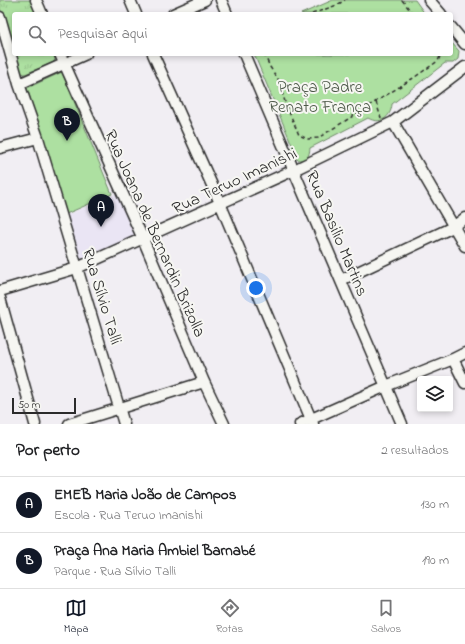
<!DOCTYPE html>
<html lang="pt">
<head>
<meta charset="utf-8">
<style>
  body { margin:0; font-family:"Indie Flower",sans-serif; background:#f6f6f6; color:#202124 }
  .controls { position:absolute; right:12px; bottom:12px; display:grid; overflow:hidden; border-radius:4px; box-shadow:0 2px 6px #0003 }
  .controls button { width:36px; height:36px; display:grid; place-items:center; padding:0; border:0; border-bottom:1px solid #e0e0e0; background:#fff; color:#202124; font:20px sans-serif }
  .scale { position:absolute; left:12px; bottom:10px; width:64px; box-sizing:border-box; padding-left:4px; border:2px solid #2b2b2b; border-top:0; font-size:11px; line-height:14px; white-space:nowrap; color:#2b2b2b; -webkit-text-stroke:3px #f6f6f2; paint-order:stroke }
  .you { position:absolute; left:256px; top:288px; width:14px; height:14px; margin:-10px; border:3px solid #fff; border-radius:50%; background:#1a73e8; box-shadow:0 0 0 6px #1a73e833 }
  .badge { display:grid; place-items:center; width:26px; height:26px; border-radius:50%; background:#111827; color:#fff; font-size:13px; font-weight:700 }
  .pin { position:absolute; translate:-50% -33px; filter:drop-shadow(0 1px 2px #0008) }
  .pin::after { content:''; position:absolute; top:21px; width:14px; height:12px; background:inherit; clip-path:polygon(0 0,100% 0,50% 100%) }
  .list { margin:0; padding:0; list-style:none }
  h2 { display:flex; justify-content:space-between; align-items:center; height:52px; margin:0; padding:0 16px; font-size:17px }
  h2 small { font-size:13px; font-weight:400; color:#757577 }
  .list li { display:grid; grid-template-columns:26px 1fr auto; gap:12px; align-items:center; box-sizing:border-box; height:56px; padding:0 16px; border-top:1px solid #e0e0e0 }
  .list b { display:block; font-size:15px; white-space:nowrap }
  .list p { margin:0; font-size:13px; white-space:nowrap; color:#757577 }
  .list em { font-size:13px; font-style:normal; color:#757577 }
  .icon { flex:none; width:22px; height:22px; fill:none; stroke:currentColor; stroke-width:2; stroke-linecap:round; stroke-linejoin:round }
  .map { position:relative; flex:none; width:465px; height:424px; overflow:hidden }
  .search { position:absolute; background:#fff; box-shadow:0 2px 6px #0003; left:12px; right:12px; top:12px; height:44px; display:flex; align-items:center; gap:10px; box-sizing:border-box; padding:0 14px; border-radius:4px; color:#757577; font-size:15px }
  .sheet { height:164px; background:#fff }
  nav { display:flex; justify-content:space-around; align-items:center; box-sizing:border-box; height:56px; border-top:1px solid #e0e0e0; background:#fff; font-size:11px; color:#757577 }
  nav a { display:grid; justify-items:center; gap:2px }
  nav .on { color:#111827 }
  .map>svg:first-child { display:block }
  .built { fill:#eae5f4 }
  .grass { fill:url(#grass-tufts); stroke:#6c8666 }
  .park { fill:#ade0a1; stroke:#6c8666 }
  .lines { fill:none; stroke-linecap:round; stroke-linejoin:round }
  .street-casing { stroke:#2b2b2b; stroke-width:13 }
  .path { stroke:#2b2b2b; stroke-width:1.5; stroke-dasharray:4 3; stroke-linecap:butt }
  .street { stroke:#f6f6f2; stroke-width:10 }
  .labels { text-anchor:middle; stroke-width:4; stroke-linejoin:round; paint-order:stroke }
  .park-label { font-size:17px; fill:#4c5848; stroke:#f6f6f2 }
  .street-label { font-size:17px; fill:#2b2b2b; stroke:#f6f6f2 }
</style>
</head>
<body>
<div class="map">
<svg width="465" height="424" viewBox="0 0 465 424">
  <defs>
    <pattern id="grass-tufts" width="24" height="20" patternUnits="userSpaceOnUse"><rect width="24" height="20" fill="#ade0a1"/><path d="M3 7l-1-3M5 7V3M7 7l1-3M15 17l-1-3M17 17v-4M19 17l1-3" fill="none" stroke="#95c08b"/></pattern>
  </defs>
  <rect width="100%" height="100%" fill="#f1eef3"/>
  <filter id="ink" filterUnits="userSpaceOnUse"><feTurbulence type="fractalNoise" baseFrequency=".025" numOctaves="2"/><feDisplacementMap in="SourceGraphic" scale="8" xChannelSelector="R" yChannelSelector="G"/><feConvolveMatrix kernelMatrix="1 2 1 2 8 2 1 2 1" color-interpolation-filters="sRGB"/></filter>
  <g filter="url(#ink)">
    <!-- built -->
    <path class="built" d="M118 193 138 237 80 263 65 216Z"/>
    <!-- grass -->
    <path class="grass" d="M0 0H32L38 14H14V54H54L55 60 52 63 25 74 21 73 18 69 0 9Z"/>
    <!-- park -->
    <path class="park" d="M333 0H415L425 14H301Z
      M451 42 459 51 458 59 453 63H445L392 104C391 118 380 125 368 118L310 148C309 156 308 160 299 160 292 158 290 153 292 145L254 54H451Z
      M62 72 112 194 66 214 27 88Z"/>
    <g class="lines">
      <!-- street casing -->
      <g class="street-casing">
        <path id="street" d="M36 0 42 14
          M130 0 136 14
          M221 0 227 14
          M429 0 441 14
          M173 14 205 0
          M0 17 19 84 38 138 124 424
          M451 27 465 44
          M60 54 143 239 204 382 224 424
          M153 54 220 203 313 424
          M244 54 402 424
          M19 84 86 54
          M393 122 465 246
          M0 148 38 138
          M341 280 453 227 465 218
          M0 291 77 268 294 170 393 122 465 67
          M0 298 35 424
          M453 359 465 383
          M69 424 204 382
          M300 424 386 386 453 359 465 353"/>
      </g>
      <!-- path -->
      <path class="path" d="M402 0 413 14
        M312 14 337 5 345 0
        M264 54 270 67 278 79 286 105 299 135 308 139 318 138 415 77 438 61 441 54
        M376 102 381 118"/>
      <!-- street -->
      <use href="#street" class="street"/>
    </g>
  </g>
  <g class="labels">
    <!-- park labels -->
    <g class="park-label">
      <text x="320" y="92">Praça Padre<tspan x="320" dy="20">Renato França</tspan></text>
    </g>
    <!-- street labels -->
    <g class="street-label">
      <text transform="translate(234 180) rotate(-25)" y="6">Rua Teruo Imanishi</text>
      <text transform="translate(156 233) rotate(66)" y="6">Rua Joana de Bernardin Brizolla</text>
      <text transform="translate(338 233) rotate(67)" y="6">Rua Basilio Martins</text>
      <text transform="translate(103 296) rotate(73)" y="6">Rua Sílvio Talli</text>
    </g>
  </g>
</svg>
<div class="controls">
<button><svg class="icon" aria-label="layers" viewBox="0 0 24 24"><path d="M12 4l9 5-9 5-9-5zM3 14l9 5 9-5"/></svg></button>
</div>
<div class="scale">50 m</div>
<div class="you"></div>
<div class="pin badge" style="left:101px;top:227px">A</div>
<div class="pin badge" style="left:67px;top:141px">B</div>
<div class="search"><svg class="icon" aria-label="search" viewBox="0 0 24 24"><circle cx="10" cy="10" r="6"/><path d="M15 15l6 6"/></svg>Pesquisar aqui</div>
</div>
<section class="sheet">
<h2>Por perto<small>2 resultados</small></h2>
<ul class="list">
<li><span class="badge">A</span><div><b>EMEB Maria João de Campos</b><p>Escola · Rua Teruo Imanishi</p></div><em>130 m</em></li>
<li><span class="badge">B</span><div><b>Praça Ana Maria Ambiel Barnabé</b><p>Parque · Rua Sílvio Talli</p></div><em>190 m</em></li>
</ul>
</section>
<nav>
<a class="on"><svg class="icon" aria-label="map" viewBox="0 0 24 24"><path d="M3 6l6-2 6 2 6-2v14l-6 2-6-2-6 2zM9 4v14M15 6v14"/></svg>Mapa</a>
<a><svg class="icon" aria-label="directions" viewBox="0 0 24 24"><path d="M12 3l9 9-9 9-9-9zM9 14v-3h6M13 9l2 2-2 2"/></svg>Rotas</a>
<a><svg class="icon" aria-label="saved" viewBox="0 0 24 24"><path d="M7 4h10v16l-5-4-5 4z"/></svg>Salvos</a>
</nav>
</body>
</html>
